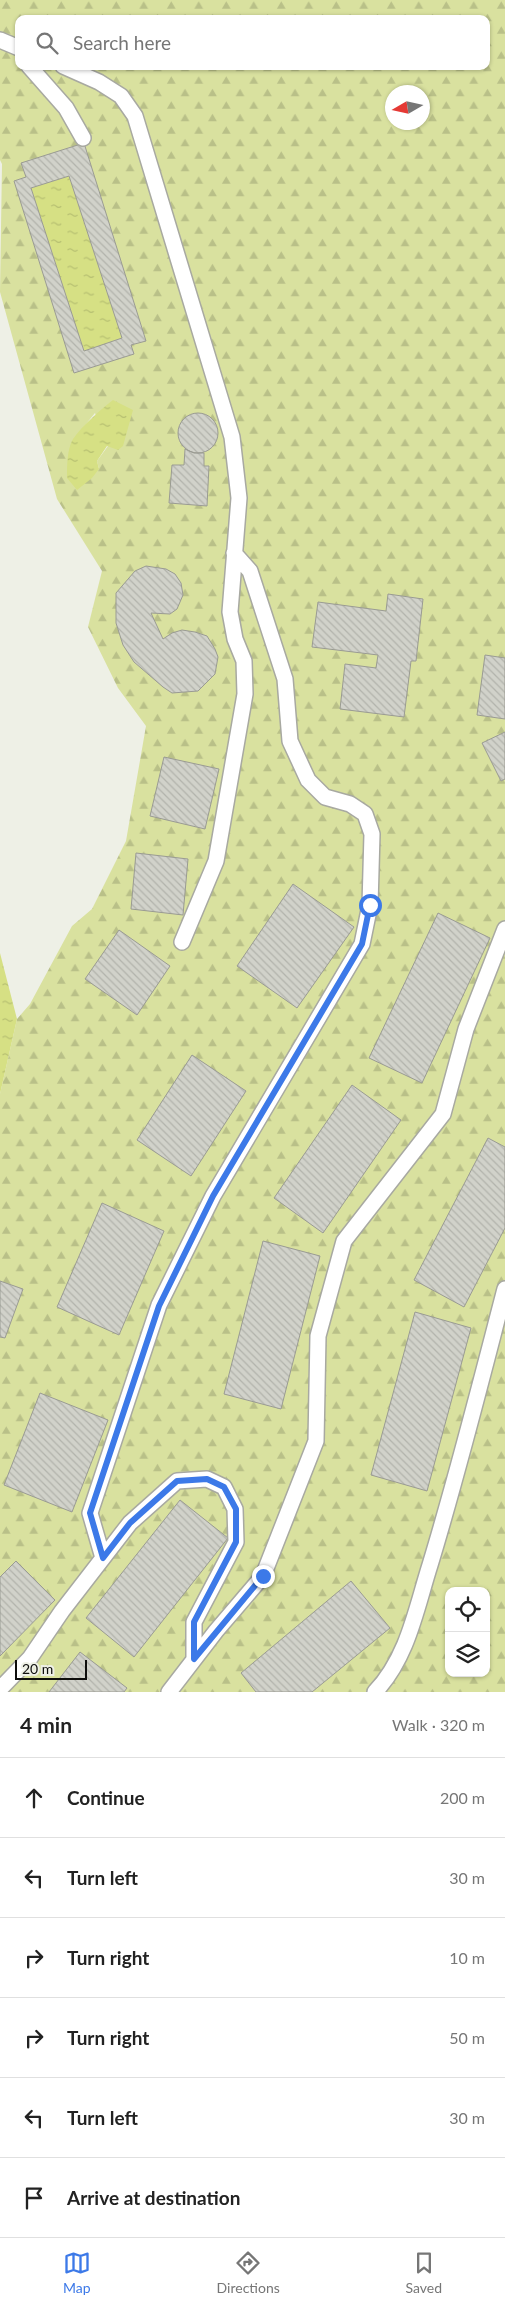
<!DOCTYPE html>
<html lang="en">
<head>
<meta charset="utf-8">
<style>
  body { margin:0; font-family:Lato,sans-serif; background:#f6f6f6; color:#222 }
  .controls { position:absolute; right:15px; bottom:15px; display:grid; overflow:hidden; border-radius:10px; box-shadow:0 1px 4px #0004 }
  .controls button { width:45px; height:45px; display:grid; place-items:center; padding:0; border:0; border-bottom:1px solid #e0e0e0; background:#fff; color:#222; font:25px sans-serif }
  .compass { position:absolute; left:385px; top:85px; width:45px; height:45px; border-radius:50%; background:#fff; box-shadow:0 1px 4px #0004; rotate:261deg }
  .scale { position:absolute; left:15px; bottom:12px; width:72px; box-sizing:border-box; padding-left:5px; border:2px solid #0e0e0c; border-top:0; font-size:14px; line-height:18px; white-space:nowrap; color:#0e0e0c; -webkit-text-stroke:4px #eef0e6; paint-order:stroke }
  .stop { position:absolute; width:15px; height:15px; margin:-11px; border:4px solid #3c79e8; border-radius:50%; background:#fff }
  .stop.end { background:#3c79e8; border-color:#fff; box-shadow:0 1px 5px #0008 }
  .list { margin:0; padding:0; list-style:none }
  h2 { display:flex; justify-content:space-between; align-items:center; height:65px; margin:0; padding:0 20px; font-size:21px }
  h2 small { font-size:16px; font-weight:400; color:#767676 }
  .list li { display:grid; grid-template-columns:32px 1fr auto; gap:15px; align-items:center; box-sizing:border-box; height:80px; padding:0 20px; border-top:1px solid #e0e0e0 }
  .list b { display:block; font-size:19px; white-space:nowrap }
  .list em { font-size:16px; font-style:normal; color:#767676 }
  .icon { flex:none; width:28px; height:28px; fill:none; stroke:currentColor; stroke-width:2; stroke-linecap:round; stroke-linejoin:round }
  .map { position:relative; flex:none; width:505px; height:1692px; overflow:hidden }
  .search { position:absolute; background:#fff; box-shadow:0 1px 4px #0004; left:15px; right:15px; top:15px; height:55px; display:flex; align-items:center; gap:12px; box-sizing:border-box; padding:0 18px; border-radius:10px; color:#767676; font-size:19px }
  .sheet { height:545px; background:#fff }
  nav { display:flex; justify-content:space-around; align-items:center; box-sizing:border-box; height:70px; border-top:1px solid #e0e0e0; background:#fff; font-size:14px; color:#767676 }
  nav a { display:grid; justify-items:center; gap:2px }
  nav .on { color:#3c79e8 }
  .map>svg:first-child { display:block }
  .forest { fill:url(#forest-firs); fill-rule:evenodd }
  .water { fill:url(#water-ripples) }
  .building { fill:url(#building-back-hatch); stroke:#9a9b93; fill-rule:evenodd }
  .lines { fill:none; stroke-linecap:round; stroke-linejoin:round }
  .service-casing { stroke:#a8a9a1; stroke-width:18 }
  .service { stroke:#fff; stroke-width:15 }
  .route { stroke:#3c79e8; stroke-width:6 }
</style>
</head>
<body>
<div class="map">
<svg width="505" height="1692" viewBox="0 0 505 1692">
  <defs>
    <pattern id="forest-firs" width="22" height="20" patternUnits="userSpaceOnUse" patternTransform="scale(1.25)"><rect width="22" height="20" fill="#d9e19f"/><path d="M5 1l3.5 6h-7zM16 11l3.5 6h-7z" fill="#b9c088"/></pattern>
    <pattern id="water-ripples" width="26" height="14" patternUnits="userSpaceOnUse" patternTransform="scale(1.25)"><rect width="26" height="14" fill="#d6e084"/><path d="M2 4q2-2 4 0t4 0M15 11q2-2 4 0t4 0" fill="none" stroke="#b6bf71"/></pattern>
    <pattern id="building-back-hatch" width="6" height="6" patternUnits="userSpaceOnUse" patternTransform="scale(1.25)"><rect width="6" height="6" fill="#d1d2ca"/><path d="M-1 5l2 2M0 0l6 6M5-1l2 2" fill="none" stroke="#b2b3ac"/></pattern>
  </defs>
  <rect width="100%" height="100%" fill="#eef0e6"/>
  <!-- forest -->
  <path class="forest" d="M0 0H505V1692H0V1094L17 1019 30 1004 72 926 92 909 126 841 146 726 118 688 88 627 102 571 57 499 0 292 2 164 0 160ZM19 19H486V66H19ZM392 92H422V122H392ZM95 413 108 446 97 461 99 469 73 440ZM449 1591H486V1673H449Z"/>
  <!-- water -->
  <path class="water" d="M69 176 122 338 84 351 31 188Z
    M113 400 133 410 123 446 118 450 107 446 97 461 99 469 92 478 77 490 67 478C67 466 67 449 73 439 82 426 100 410 113 400Z
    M0 953 17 1019 0 1094Z"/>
  <!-- building -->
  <path class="building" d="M84 143 146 341 131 345 134 354 74 373 14 181 26 177 21 163ZM69 176 122 338 84 351 31 188Z
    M178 433a20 20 0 1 1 40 0a20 20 0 1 1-40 0Z
    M185 449 194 453H204V466H209L207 506 169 503 172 465H184Z
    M146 566 166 569 175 574 181 583 183 595 177 609 170 614 151 613 163 639 172 633 182 630 195 632 207 636 215 649 218 657 215 674 198 691 172 693 163 687 134 662 123 645 116 623V593L135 571Z
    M388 594 423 599 416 661H411L404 717 340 709 345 664 376 668 378 655 312 647 318 602 386 611Z
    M485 655 505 658V719L477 715Z
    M505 732V779L501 781 482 743Z
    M164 757 219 769 205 829 150 816Z
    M136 853 188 859 183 915 131 909Z
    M293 884 354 927 297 1008 237 966Z
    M438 913 490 938 422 1083 369 1058Z
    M119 930 170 966 137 1015 85 979Z
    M192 1055 246 1091 191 1176 137 1140Z
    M352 1085 401 1120 323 1233 274 1198Z
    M488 1138 505 1147V1228L464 1307 414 1280Z
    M102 1203 164 1231 119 1335 57 1307Z
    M263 1241 320 1256 281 1409 224 1394Z
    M0 1281 23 1289 5 1338 0 1337Z
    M415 1312 471 1328 427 1491 371 1475Z
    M40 1393 108 1420 72 1512 4 1485Z
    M180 1500 228 1538 134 1657 86 1618Z
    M16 1561 55 1600 0 1656V1577Z
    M351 1581 390 1628 312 1692H256L241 1673Z
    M80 1652 127 1688 124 1692H49Z"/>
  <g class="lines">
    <!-- service casing -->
    <g class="service-casing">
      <path id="service" d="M0 40 19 48
        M29 66 66 108 83 138
        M63 66 99 82 121 96 135 116 232 437 239 498 230 612 235 639 244 661 245 694 216 861 182 942
        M103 1558 90 1513 159 1305 213 1196 362 944 370 905 372 834 365 814 350 804 325 797 308 780 290 741 285 679 250 571 234 553
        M0 1689 30 1658 62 1611 130 1523 177 1481 207 1479 224 1487 235 1509 236 1542 194 1622V1659
        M169 1692 216 1631 263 1576 316 1441 318 1336 344 1241 443 1114 466 1029 505 929
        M375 1692C408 1657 416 1609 430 1565 458 1473 481 1381 505 1289"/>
    </g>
    <!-- service -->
    <use href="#service" class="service"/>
  </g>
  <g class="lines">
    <!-- route -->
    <path class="route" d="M263 1576 194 1659V1622L236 1542V1509L224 1487 207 1479 177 1481 130 1523 103 1558 90 1513 159 1306 213 1196 362 944 370 905"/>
  </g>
</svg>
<div class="controls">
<button><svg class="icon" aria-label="locate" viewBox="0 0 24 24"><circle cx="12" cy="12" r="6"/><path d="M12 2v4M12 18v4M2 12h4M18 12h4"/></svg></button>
<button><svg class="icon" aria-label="layers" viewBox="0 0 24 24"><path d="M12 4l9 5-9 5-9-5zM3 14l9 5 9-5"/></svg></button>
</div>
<svg class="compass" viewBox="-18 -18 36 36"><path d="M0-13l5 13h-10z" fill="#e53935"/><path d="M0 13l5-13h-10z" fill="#767676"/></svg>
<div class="scale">20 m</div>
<div class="stop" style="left:370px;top:905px"></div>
<div class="stop end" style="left:263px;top:1576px"></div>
<div class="search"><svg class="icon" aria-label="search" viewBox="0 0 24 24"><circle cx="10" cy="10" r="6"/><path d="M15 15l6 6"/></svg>Search here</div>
</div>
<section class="sheet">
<h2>4 min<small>Walk · 320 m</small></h2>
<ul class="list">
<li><svg class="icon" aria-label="ahead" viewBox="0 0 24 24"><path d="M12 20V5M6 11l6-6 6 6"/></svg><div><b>Continue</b></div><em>200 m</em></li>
<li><svg class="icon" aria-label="left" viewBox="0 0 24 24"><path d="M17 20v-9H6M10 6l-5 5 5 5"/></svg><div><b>Turn left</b></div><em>30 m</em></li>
<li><svg class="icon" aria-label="right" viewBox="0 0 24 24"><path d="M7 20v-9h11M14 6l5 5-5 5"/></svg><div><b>Turn right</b></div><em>10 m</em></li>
<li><svg class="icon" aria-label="right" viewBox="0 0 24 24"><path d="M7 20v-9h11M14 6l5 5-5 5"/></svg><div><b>Turn right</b></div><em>50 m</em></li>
<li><svg class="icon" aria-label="left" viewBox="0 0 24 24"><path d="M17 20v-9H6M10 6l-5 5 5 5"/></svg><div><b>Turn left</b></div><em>30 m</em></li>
<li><svg class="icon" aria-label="arrive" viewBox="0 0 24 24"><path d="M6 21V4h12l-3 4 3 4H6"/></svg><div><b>Arrive at destination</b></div></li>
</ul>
</section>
<nav>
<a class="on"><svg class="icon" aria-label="map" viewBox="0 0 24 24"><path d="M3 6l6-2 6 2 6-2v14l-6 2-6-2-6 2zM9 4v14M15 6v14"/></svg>Map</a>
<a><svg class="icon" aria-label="directions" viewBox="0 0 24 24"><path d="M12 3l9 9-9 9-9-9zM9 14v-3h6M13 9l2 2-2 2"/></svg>Directions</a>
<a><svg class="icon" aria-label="saved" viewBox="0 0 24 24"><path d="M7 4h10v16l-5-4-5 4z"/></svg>Saved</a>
</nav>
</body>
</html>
